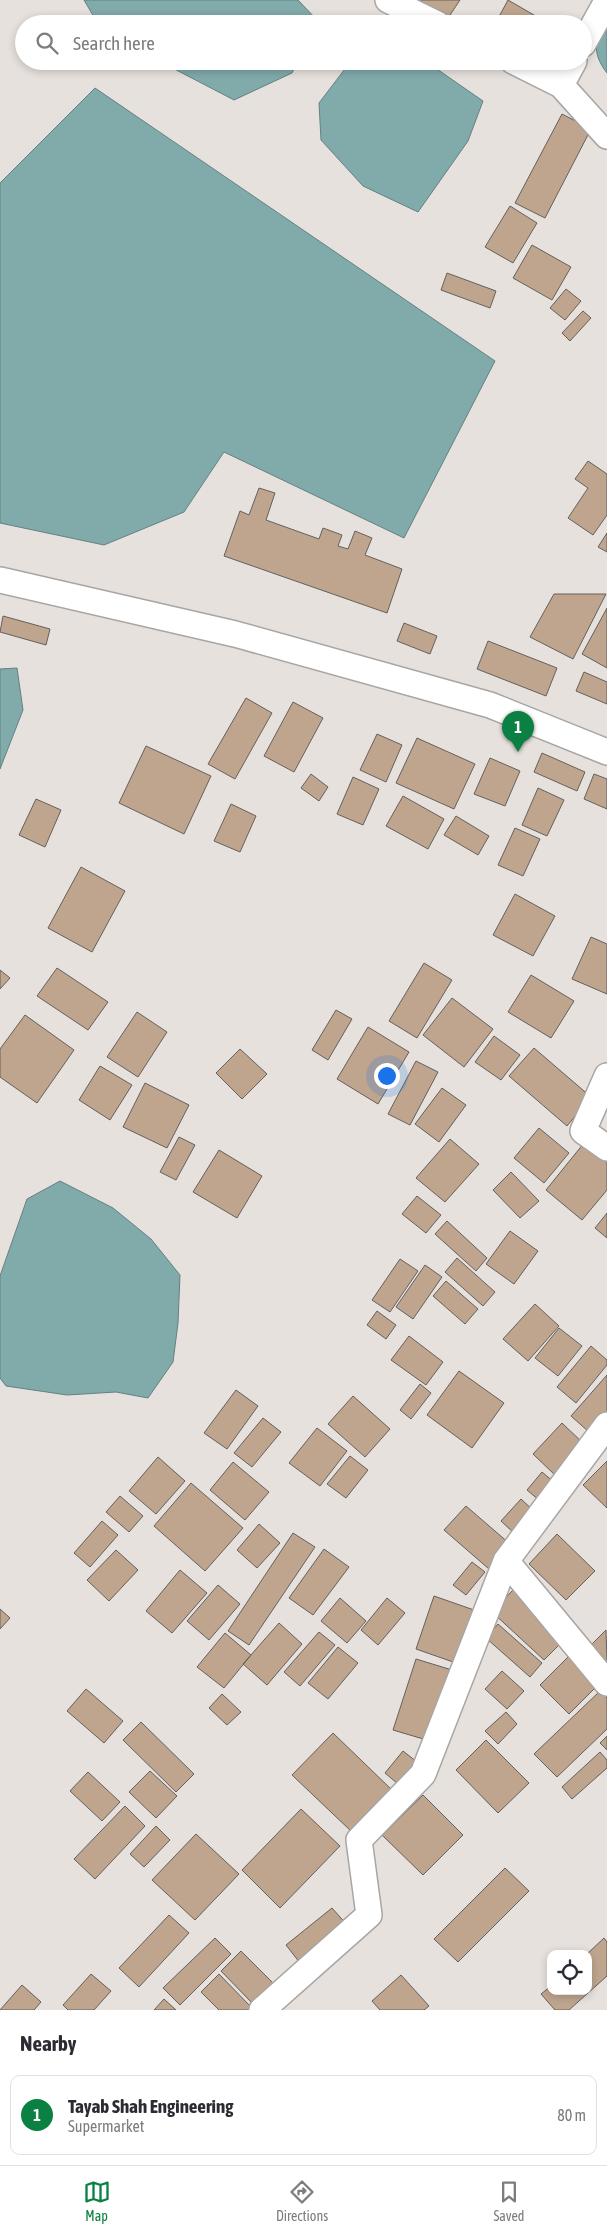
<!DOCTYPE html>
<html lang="en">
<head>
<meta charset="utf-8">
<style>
  body { margin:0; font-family:"Asap Condensed",sans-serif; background:#f7f7f7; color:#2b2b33 }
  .controls { position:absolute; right:15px; bottom:15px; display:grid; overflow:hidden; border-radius:10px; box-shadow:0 2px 8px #0003 }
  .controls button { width:45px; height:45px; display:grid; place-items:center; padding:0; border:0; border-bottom:1px solid #e1e1e2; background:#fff; color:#2b2b33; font:25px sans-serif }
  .you { position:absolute; left:386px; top:1075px; width:18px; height:18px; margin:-12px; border:4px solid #fff; border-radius:50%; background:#1a73e8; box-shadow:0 0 0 8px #1a73e833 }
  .badge { display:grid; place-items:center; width:32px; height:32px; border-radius:50%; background:#0b8043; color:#fff; font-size:16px; font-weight:700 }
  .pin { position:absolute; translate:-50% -41px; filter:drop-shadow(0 1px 2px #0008) }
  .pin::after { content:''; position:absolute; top:26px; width:18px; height:15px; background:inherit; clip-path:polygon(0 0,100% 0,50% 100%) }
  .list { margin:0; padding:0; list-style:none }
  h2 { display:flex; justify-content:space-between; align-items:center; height:65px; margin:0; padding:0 20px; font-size:21px }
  h2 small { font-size:16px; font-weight:400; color:#7c7c81 }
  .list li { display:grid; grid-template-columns:32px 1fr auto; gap:15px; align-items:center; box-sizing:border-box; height:80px; margin:0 10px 10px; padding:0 10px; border:1px solid #e1e1e2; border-radius:10px }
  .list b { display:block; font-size:19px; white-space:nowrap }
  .list p { margin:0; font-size:16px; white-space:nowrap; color:#7c7c81 }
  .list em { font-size:16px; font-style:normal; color:#7c7c81 }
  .icon { flex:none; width:28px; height:28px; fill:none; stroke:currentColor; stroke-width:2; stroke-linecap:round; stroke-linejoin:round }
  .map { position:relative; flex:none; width:607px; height:2010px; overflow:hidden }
  .search { position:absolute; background:#fff; box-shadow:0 2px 8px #0003; left:15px; right:15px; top:15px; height:55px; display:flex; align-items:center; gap:12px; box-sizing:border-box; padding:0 18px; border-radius:28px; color:#7c7c81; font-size:19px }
  .sheet { height:155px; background:#fff }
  nav { display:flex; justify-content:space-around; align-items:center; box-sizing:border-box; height:70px; border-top:1px solid #e1e1e2; background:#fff; font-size:14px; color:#7c7c81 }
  nav a { display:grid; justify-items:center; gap:2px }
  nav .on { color:#0b8043 }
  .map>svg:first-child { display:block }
  .water { fill:#81aaab; stroke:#648181 }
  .building { fill:#bfa58e; stroke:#64605d }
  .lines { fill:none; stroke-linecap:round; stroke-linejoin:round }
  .minor-casing { stroke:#a9a5a2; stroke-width:28 }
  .minor { stroke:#fff; stroke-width:25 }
</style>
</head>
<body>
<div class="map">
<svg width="607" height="2010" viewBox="0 0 607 2010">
  <rect width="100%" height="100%" fill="#e6e1dd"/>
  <!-- water -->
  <path class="water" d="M84 0H298L317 20 316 24H98Z
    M607 17V73C590 51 596 38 607 17Z
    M159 61H298L292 73 234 100Z
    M351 61H417L434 67 483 101 468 141 418 212 363 186 321 140 319 103Z
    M95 88 495 361 404 538 224 452 184 512 104 545 0 523V183Z
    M17 668 23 710 0 769V669Z
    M60 1181 113 1208 151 1239 180 1275 178 1323 173 1362 148 1398 116 1392 67 1395 6 1386 0 1378V1276L27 1199Z"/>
  <!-- building -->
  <path class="building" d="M415 0H460L444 24Z
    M508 0 546 22 544 24H495Z
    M562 114 591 129 545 218 515 203Z
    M510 206 537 223 513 263 485 247Z
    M532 245 571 267 552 300 513 278Z
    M447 273 496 291 490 308 441 290Z
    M566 289 581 301 565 320 550 308Z
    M583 311 591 318 570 341 562 333Z
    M588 461 607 474V515L593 535 568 518 588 488 575 479Z
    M259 488 275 493 266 520 319 539 323 528 342 535 338 546 348 549 355 531 372 538 365 555 402 569 387 613 224 556 240 511 249 515Z
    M607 533V552L598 547Z
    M554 594H606L573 659 530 637Z
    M607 608V668L582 654Z
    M3 616 50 629 46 645 0 632Z
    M404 623 437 636 430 654 397 641Z
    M488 641 557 668 546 696 477 669Z
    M584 672 607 682V704L576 691Z
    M246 698 272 713 235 779 208 764Z
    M293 702 323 718 294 772 264 756Z
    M377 734 402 745 386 782 360 770Z
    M417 738 475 764 454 809 396 783Z
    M146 746 211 776 184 834 119 803Z
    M542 753 585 772 577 791 534 772Z
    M490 758 520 771 505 806 474 794Z
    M311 774 328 787 319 801 301 788Z
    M594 774 607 779V809L584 799Z
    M353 777 379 789 363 825 337 814Z
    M538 788 564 800 547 836 522 825Z
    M403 796 444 819 428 849 386 826Z
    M36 799 61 810 45 847 19 835Z
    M231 804 256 816 240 852 214 841Z
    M456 816 489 836 478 855 444 835Z
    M515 828 540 839 523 876 498 865Z
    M81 867 125 891 92 952 48 928Z
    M515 894 555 916 533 956 493 935Z
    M591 937 607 944V994L572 979Z
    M424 963 452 980 417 1038 389 1021Z
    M57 968 108 1002 88 1030 37 996Z
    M0 970 10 978 0 989Z
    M531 975 574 1001 551 1038 508 1012Z
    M452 998 493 1029 464 1067 423 1035Z
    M336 1010 352 1019 328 1060 312 1050Z
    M137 1012 167 1032 138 1077 107 1057Z
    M25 1015 74 1050 37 1103 0 1077V1049Z
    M368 1027 409 1052 378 1104 337 1079Z
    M494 1036 520 1055 501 1080 475 1062Z
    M534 1048 591 1097 567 1126 509 1076Z
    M240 1049 267 1074 242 1099 216 1073Z
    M416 1061 438 1072 410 1125 388 1114Z
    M100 1066 132 1085 110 1120 79 1100Z
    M145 1083 189 1105 167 1148 123 1127Z
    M442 1088 466 1105 439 1142 415 1124Z
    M539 1128 569 1153 544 1183 514 1158Z
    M179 1137 195 1145 176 1180 160 1172Z
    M450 1139 479 1164 445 1202 416 1178Z
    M584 1143 607 1162V1190L582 1220 546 1190Z
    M219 1150 262 1176 237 1218 193 1192Z
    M511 1172 539 1201 520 1218 493 1190Z
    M417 1196 441 1215 426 1233 402 1214Z
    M607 1213V1238L595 1228Z
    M447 1221 487 1258 476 1271 435 1234Z
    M510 1231 538 1251 514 1284 486 1264Z
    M457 1258 495 1292 483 1306 445 1272Z
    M400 1259 418 1271 390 1312 372 1300Z
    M425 1265 442 1277 413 1319 396 1307Z
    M446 1281 478 1309 465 1324 433 1296Z
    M535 1304 559 1326 528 1361 503 1339Z
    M377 1311 396 1325 386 1339 367 1325Z
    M559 1328 582 1346 558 1376 535 1358Z
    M409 1336 443 1362 426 1385 391 1360Z
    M591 1346 607 1360V1365L576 1403 557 1387Z
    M459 1371 504 1403 472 1448 427 1415Z
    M607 1375V1412L589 1432 571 1416Z
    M420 1384 431 1393 411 1419 400 1410Z
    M236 1390 258 1406 227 1449 204 1433Z
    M353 1396 390 1429 365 1457 328 1424Z
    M263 1418 281 1432 252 1467 234 1453Z
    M562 1423 585 1445 556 1476 533 1454Z
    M317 1428 347 1451 320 1486 289 1463Z
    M350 1456 368 1470 346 1498 327 1484Z
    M158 1457 185 1481 156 1514 129 1491Z
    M607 1461V1508L583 1485Z
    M233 1462 269 1492 245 1520 210 1490Z
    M542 1472 555 1483 540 1501 527 1490Z
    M191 1483 243 1528 205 1571 154 1526Z
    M120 1496 143 1516 129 1532 106 1512Z
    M521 1499 535 1512 515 1534 501 1521Z
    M466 1506 510 1544 489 1569 444 1530Z
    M102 1521 118 1535 90 1567 74 1553Z
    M259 1524 280 1543 257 1568 237 1550Z
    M293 1533 315 1547 249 1645 228 1631Z
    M557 1534 595 1571 566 1600 529 1564Z
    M324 1549 349 1567 313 1615 289 1598Z
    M116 1550 138 1570 109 1601 87 1580Z
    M472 1562 485 1572 466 1595 453 1585Z
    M180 1570 207 1593 172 1633 146 1611Z
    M218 1585 240 1604 209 1640 187 1621Z
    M513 1590 565 1639 544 1660 492 1612Z
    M434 1596 474 1610 456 1663 416 1649Z
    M340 1598 366 1621 347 1643 321 1621Z
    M387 1598 405 1613 378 1645 361 1630Z
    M0 1609 10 1618 0 1629Z
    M279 1623 302 1644 267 1685 243 1664Z
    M498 1624 542 1663 530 1677 486 1638Z
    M606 1630 607 1663 605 1665 588 1648Z
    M319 1632 335 1645 300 1686 284 1672Z
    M225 1633 251 1655 224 1688 197 1667Z
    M338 1647 358 1663 328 1699 308 1683Z
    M571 1654 600 1683 569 1714 540 1685Z
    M416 1659 452 1670 430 1741 393 1730Z
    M502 1671 524 1691 507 1709 485 1689Z
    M86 1689 123 1721 104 1743 67 1711Z
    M600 1691 607 1698V1729L557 1777 534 1754Z
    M222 1694 241 1712 227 1725 209 1708Z
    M506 1712 517 1724 498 1744 485 1731Z
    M141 1722 194 1774 176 1792 123 1740Z
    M333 1733 392 1790 352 1832 292 1775Z
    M607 1736V1750L600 1743Z
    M486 1740 529 1783 498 1813 456 1770Z
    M403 1751 417 1762 398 1784 385 1773Z
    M600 1752 607 1760V1768L572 1799 562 1787Z
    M150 1771 177 1796 156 1818 129 1792Z
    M88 1772 120 1802 102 1821 70 1791Z
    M423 1795 463 1835 423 1875 382 1835Z
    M125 1806 145 1826 95 1879 74 1859Z
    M301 1809 340 1846 280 1908 242 1870Z
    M156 1826 170 1840 144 1867 130 1854Z
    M196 1834 239 1874 195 1920 152 1880Z
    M505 1868 529 1891 458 1962 434 1939Z
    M332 1908 347 1925 300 1963 286 1945Z
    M169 1915 189 1933 139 1987 119 1968Z
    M215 1938 231 1954 180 2005 163 1988Z
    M604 1938 607 1942V1976L569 2010H555L541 1994 551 1986V1991H588V1954H587Z
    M241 1951 275 1985 254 2005 221 1971Z
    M91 1974 111 1991 94 2010H68L63 2005Z
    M219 1974 252 2008 250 2010H219L201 1992Z
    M401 1975 429 2006 424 2010H380L372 2001Z
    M22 1985 41 2002 34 2010H0Z
    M164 1999 176 2010H154Z"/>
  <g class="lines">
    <!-- minor casing -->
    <g class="minor-casing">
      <path id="minor" d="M388 0 437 24
        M583 44 607 1
        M513 61 561 85 607 136
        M561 85 574 61
        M0 580 235 634 490 705 607 752
        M607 1076 583 1131 607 1148
        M506 1561 607 1683
        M262 2010 369 1915 359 1840 423 1774 506 1561 607 1425"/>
    </g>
    <!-- minor -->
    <use href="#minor" class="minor"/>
  </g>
</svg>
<div class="controls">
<button><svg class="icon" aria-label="locate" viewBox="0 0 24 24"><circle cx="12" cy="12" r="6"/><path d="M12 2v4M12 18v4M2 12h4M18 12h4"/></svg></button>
</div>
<div class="you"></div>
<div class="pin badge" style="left:518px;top:752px">1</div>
<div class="search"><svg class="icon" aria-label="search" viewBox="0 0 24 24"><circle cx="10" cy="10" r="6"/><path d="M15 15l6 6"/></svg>Search here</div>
</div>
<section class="sheet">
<h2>Nearby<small></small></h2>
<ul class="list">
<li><span class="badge">1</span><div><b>Tayab Shah Engineering</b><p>Supermarket</p></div><em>80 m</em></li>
</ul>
</section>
<nav>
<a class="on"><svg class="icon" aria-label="map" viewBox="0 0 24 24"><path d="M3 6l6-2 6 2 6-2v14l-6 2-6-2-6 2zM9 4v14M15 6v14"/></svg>Map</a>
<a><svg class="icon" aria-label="directions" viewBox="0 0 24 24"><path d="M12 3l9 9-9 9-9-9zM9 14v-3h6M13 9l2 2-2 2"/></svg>Directions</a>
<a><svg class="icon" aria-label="saved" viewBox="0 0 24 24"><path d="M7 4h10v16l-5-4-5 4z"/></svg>Saved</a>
</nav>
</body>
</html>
